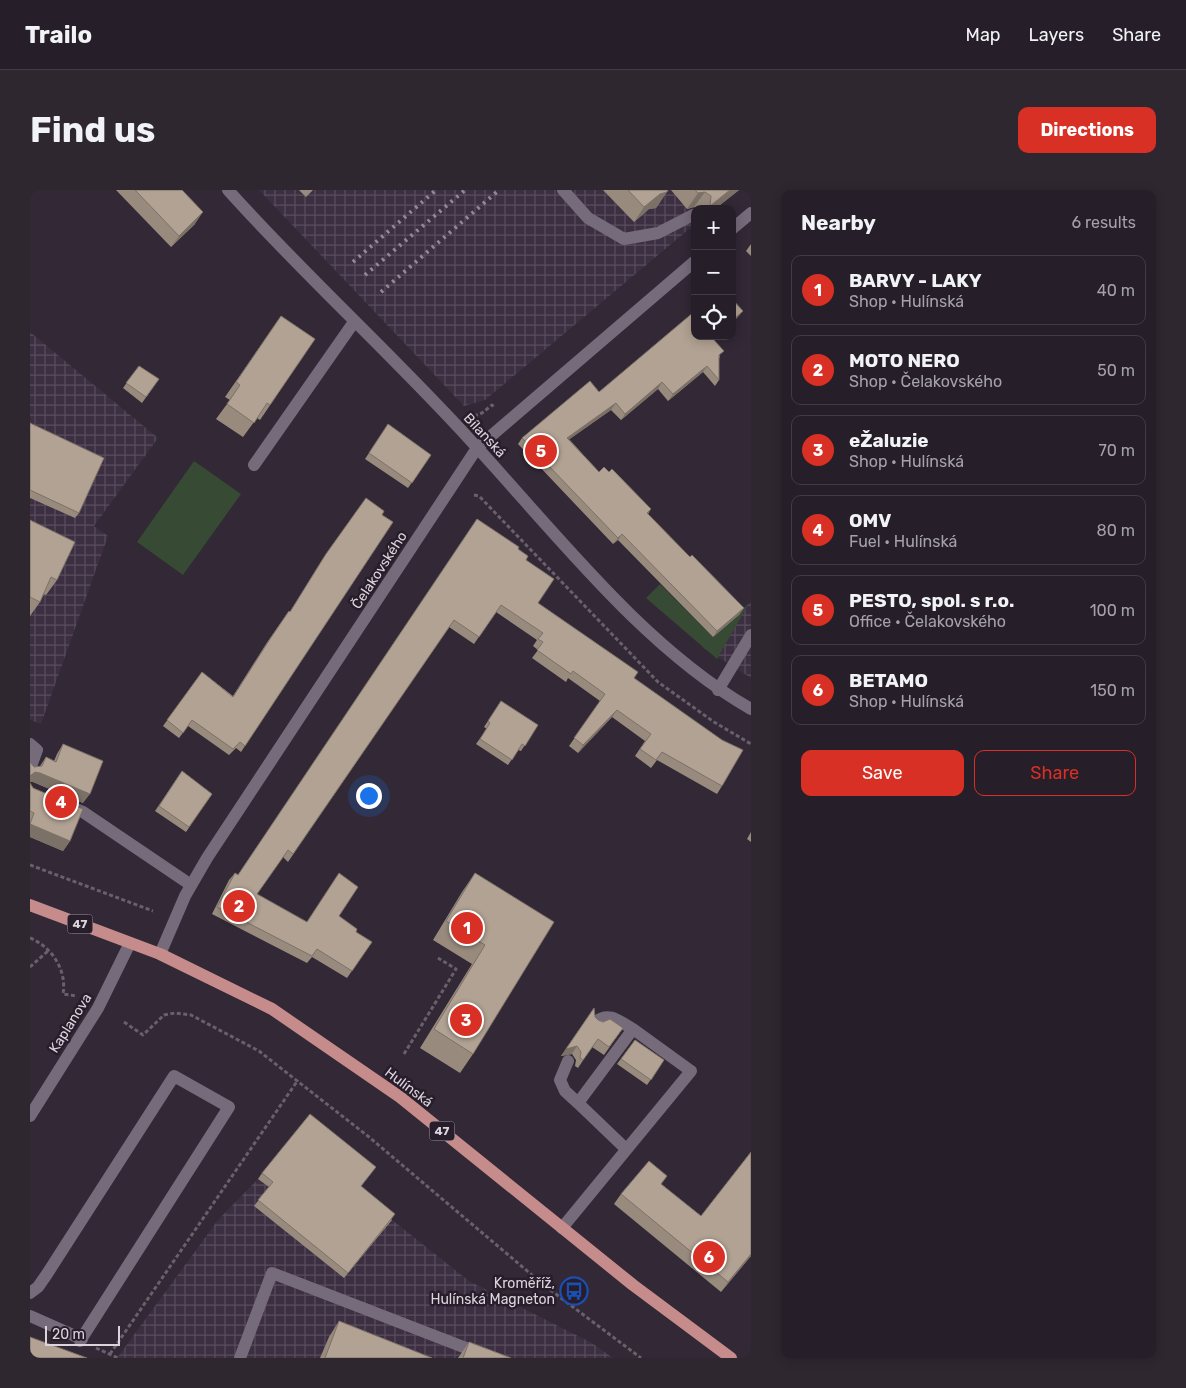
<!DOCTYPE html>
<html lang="en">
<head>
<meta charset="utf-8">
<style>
  body { margin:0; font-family:Rubik,sans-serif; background:#2e2730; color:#f1f3f6 }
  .controls { position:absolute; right:15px; top:15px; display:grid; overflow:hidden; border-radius:10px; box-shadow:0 2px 12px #0003 }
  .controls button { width:45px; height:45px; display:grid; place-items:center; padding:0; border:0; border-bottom:1px solid #423c45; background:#261e28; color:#f1f3f6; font:25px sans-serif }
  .scale { position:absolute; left:15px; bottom:12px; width:75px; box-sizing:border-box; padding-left:5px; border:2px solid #dbd4dd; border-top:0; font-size:14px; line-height:18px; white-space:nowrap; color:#dbd4dd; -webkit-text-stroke:4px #281e2b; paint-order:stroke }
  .you { position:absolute; left:338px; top:605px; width:18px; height:18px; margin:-12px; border:4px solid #fff; border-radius:50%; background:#1a73e8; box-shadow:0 0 0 8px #1a73e833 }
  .badge { display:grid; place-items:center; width:32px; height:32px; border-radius:50%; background:#d93025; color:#fff; font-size:16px; font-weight:700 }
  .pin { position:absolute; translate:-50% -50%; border:2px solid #fff; box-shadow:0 1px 5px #0006 }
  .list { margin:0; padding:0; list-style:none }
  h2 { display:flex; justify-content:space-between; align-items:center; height:65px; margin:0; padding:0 20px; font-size:21px }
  h2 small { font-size:16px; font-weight:400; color:#a4a2a8 }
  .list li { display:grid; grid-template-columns:32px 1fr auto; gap:15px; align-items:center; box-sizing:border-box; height:70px; margin:0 10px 10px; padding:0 10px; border:1px solid #423c45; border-radius:10px }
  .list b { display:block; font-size:19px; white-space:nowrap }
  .list p { margin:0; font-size:16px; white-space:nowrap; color:#a4a2a8 }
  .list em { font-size:16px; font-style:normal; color:#a4a2a8 }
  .actions { display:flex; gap:10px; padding:15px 20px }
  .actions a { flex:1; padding:11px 0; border:1px solid #d93025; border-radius:10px; text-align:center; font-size:18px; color:#d93025 }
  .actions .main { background:#d93025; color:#fff }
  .icon { flex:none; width:28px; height:28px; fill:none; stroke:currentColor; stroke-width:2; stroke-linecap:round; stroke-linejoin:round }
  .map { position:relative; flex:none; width:721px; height:1168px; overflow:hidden; border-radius:10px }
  header { display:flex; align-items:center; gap:30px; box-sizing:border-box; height:70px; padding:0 25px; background:#261e28; border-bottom:1px solid #423c45 }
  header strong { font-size:24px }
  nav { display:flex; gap:28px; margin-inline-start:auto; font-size:18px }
  .intro { display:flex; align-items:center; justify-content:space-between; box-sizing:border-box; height:120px; padding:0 30px }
  h1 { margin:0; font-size:35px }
  .button { padding:12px 22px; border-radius:10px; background:#d93025; color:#fff; font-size:18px; font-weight:700 }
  main { display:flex; gap:30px; padding:0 30px }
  aside { flex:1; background:#261e28; border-radius:10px; box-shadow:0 2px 12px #0003 }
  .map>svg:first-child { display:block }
  .industrial { fill:url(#industrial-grid) }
  .grass { fill:#364a34 }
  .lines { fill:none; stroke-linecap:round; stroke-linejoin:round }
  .path { stroke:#69606c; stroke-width:3; stroke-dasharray:4 2.5; stroke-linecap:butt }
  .service { stroke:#766b7b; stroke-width:12 }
  .minor { stroke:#766b7b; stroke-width:12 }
  .secondary { stroke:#766b7b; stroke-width:12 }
  .primary { stroke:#c68c8b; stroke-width:12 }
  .rail { stroke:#918994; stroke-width:4; stroke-dasharray:2.5 5; stroke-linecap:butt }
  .wall { fill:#988b7e }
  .shaded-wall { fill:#7c7167 }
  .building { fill:#b1a293; stroke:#7c7167 }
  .labels { text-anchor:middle; stroke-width:5; stroke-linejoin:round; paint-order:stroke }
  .shield { fill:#281e2b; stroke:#a59da8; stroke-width:1 }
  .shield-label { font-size:12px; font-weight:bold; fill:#dbd4dd }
  .street-label { font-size:14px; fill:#dbd4dd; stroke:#281e2b }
  .poi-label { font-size:14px; fill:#dbd4dd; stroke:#281e2b; text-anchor:end }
</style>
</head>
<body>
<header>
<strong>Trailo</strong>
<nav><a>Map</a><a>Layers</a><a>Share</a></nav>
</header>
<div class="intro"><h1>Find us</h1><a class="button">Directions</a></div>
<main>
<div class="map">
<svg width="721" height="1168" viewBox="0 0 721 1168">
  <defs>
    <pattern id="industrial-grid" width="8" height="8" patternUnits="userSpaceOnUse" patternTransform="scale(1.25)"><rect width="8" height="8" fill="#3c2f42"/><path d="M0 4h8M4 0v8" fill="none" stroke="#584c5d"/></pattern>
  </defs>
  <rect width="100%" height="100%" fill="#322836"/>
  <!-- industrial -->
  <path class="industrial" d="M229 0H709L684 19H665V34L455 210 434 216Z
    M0 142 128 248 64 336 78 346 11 534 0 530Z
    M721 411V488L672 457 710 424Z
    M276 929 342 982 327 1002 439 1091 562 1153 583 1168H87L188 1030 228 989Z"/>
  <!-- grass -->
  <path class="grass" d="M164 271 211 304 153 385 107 352Z
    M630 394 683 447 719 413 687 469 616 408Z"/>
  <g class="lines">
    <!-- path -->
    <path class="path" d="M444 226 452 223 462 215 465 218
      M444 305 449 306 628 492 684 532 721 554
      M0 675 123 721
      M0 748C22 757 37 780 33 804L47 806
      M0 777 19 760
      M94 832 113 845 134 825 145 823 161 825 229 861 339 947 515 1096 611 1168
      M374 864 426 779 408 768
      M66 1158 88 1168
      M80 1164 268 890"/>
    <!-- service -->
    <path class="service" d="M533 0 558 28 594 49 628 43 663 25
      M224 275 324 132
      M688 500 721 445
      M0 554 7 560 0 579
      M37 615 53 622 161 695
      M567 831C580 821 591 833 603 839
      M538 871 530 890 535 901 548 913
      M532 1038 661 881 603 839 548 913 596 959
      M0 1103 8 1097 17 1084 144 886 199 917 50 1151
      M0 1126 52 1149
      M210 1168 242 1083 462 1168"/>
    <!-- minor -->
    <path class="minor" d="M198 0C276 87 363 165 442 252 526 343 613 457 721 519
      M702 39 721 23
      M130 764 155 706 177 668 447 258 665 71"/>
    <!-- secondary -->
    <path class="secondary" d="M0 926 68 818 100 753"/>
    <!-- primary -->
    <path class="primary" d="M0 715 130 764 242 819 370 907 603 1095 701 1168"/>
    <!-- rail -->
    <path class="rail" d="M323 72 406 0
      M335 85 435 0
      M351 102 469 0"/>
  </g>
  <!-- wall -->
  <path class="wall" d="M86 0H152L165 34 141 57Z
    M269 0H283L276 7Z
    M573 0H638L626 18 619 19 604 32Z
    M641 0H709L685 19H667L664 17 657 19Z
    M721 54V66L716 61Z
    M251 126 285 149 230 230 227 228 213 247 186 229 200 210 195 207Z
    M688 146 684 150 690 167 689 168V190L685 196 673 182 638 211 628 199 591 230 581 220 539 249 569 282H579L621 319 618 324 710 424 683 447 588 350 583 354 488 254 492 248 569 202Z
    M109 176 129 189 112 213 93 198Z
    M0 233 49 323 45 328 0 308Z
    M358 234 401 265 378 298 335 269Z
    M336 308 352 325 363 332 211 562 206 558 199 565 158 536 149 548 133 536 172 482 203 506 236 454 259 421 260 422 292 370Z
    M447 329 488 359 496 370 508 413 604 488 692 596 687 604 627 570 621 578 605 566 615 551 582 527 548 563 539 556 570 511 538 488 536 492 502 468 508 460 503 456 507 450 466 422 444 454 419 437 258 672 253 667 227 704 276 732 309 726 326 742 342 752 317 788 282 767 277 773 182 724 199 690 205 683 208 685Z
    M0 330 27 390 16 405 13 404 10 412 0 426Z
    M471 511 508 535 491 561 488 560 478 575 446 554 457 539 454 537Z
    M33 554 53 613 3 592 4 577 10 576 16 567 24 571 27 564Z
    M152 581 182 604 156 642 125 621Z
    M0 593 40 651 33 661 0 647Z
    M721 642V652L717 649Z
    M445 683 524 732 443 864 430 883 390 858 442 774 403 750 432 702Z
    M564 818 565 827 568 830 593 838 574 865 562 857 548 878 545 876 546 870 542 864 531 866Z
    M605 850 634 870 617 895 587 874Z
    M721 962V1066L691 1102 584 1014 591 1004 631 994 671 1026Z
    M342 982 331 996 362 1030 314 1088 224 1016 239 997 228 989 232 983Z
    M309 1131 402 1168H290L299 1147Z
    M439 1152 481 1168H428Z"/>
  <!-- shaded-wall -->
  <path class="shaded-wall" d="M700 0H709L685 19H678L680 16Z
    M637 2 626 18 619 19 604 32 614 17 630 4Z
    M675 2 664 17 657 19 668 3Z
    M173 22 165 34 141 57 149 46Z
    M713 121 708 127 702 133V131Z
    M677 176 673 182 638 211 643 204Z
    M632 192 628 199 591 230 595 224Z
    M586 213 581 220 533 254 537 248Z
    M592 344 588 350 583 354 588 348Z
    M714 418 710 424 683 447 687 441Z
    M587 520 582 527 548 563 553 555Z
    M5 582 10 583 60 604 53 613 3 592H0V586Z
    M0 634 40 651 33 661 0 647Z
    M547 856 542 864 531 866 536 859Z
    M721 1064V1066L691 1102 698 1092Z"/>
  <!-- building -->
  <path class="building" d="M105 0H152L173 22 149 46Z
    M598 0H638L637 2 630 4 614 17Z
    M665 0H700L680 16 681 6 675 2 668 3Z
    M702 109 713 121 702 131Z
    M665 121V146H686L683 149 694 161 689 165V190L677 176 643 204 632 192 595 224 586 213 537 248 569 282 574 277 579 282 582 279 621 319 617 323 660 367 662 365 714 418 687 441 592 344 588 348 492 248 560 191 569 202Z
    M251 126 285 149 240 215 237 213 224 233 197 214 210 195 206 192Z
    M109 176 129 189 116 207 96 193Z
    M0 233 74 268 49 323 0 300Z
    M358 234 401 265 382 293 339 263Z
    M336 308 354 321 352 325 363 332 215 556 210 552 203 559 162 530 153 543 137 530 172 482 203 507 240 449 259 421 260 422 296 364Z
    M447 329 489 357 488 359 498 366 496 370 524 389 508 413 608 482 604 488 692 550 713 560 692 596 632 562 626 570 610 559 621 544 587 520 553 555 544 548 575 504 543 481 541 484 507 460 513 452 508 449 513 443 471 415 449 447 424 430 263 664 258 660 227 704 277 732 309 683 328 697 309 726 327 739 326 742 342 752 322 781 287 759 282 766 187 717 205 683 208 685Z
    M0 330 45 352 27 390 21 387 10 412 0 407Z
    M471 511 508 535 495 556 492 554 482 570 450 549 460 533 458 531Z
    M33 554 73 571 60 604 10 583 5 582 0 586V572L4 577 12 576 16 567 26 572Z
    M152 581 182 604 159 637 129 616Z
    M0 593 3 598 53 619 40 651 0 634 4 623 0 621Z
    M445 683 524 732 443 864 404 839 455 755 416 731Z
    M564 818 565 827 568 830 573 832 580 829 593 838 579 857 568 849 553 870 550 868 551 862 547 856 536 859Z
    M605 850 634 870 621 890 591 869Z
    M280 924 346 977 331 996 365 1024 318 1083 228 1010 243 992 232 983Z
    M721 962V1064L698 1092 591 1004 619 971 637 986 631 994 671 1026Z
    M309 1131 402 1168H295Z
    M0 1147 57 1168H0Z
    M439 1152 481 1168H433Z"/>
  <!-- icons -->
  <defs>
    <g id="bus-ring" transform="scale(1.4375)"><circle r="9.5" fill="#281e2b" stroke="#1a4fb4" stroke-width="1.5"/><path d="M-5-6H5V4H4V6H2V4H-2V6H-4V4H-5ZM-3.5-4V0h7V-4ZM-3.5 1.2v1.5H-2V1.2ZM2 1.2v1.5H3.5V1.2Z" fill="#1a4fb4"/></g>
  </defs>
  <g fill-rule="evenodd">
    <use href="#bus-ring" x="544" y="1101"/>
  </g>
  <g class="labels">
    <!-- shield labels -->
    <g class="shield">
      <rect x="37.5" y="724.5" width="25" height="19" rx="4"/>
      <rect x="399.5" y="931.5" width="25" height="19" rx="4"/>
    </g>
    <g class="shield-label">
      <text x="50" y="738">47</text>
      <text x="412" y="945">47</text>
    </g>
    <!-- street labels -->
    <g class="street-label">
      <text transform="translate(455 245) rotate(47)" y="5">Bílanská</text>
      <text transform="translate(349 380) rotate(-57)" y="5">Čelakovského</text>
      <text transform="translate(40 833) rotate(-58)" y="5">Kaplanova</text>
      <text transform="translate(379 897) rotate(37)" y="5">Hulínská</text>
    </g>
    <!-- poi labels -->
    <g class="poi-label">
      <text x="525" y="1098">Kroměříž,<tspan x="525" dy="16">Hulínská Magneton</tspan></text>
    </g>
  </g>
</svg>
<div class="controls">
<button>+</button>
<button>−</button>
<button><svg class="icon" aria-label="locate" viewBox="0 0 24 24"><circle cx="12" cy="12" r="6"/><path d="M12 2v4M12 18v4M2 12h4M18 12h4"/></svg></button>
</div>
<div class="scale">20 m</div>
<div class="you"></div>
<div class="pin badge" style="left:437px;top:738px">1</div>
<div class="pin badge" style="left:209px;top:716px">2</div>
<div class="pin badge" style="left:436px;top:830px">3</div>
<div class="pin badge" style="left:31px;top:612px">4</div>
<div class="pin badge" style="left:511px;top:261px">5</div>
<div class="pin badge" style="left:679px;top:1067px">6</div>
</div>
<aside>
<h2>Nearby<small>6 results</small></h2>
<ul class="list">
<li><span class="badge">1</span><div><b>BARVY - LAKY</b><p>Shop · Hulínská</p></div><em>40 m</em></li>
<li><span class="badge">2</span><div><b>MOTO NERO</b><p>Shop · Čelakovského</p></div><em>50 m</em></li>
<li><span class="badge">3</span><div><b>eŽaluzie</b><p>Shop · Hulínská</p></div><em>70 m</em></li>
<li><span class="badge">4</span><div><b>OMV</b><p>Fuel · Hulínská</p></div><em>80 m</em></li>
<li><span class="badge">5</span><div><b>PESTO, spol. s r.o.</b><p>Office · Čelakovského</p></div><em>100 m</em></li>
<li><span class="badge">6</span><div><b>BETAMO</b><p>Shop · Hulínská</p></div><em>150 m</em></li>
</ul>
<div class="actions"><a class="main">Save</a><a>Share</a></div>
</aside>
</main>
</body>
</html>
